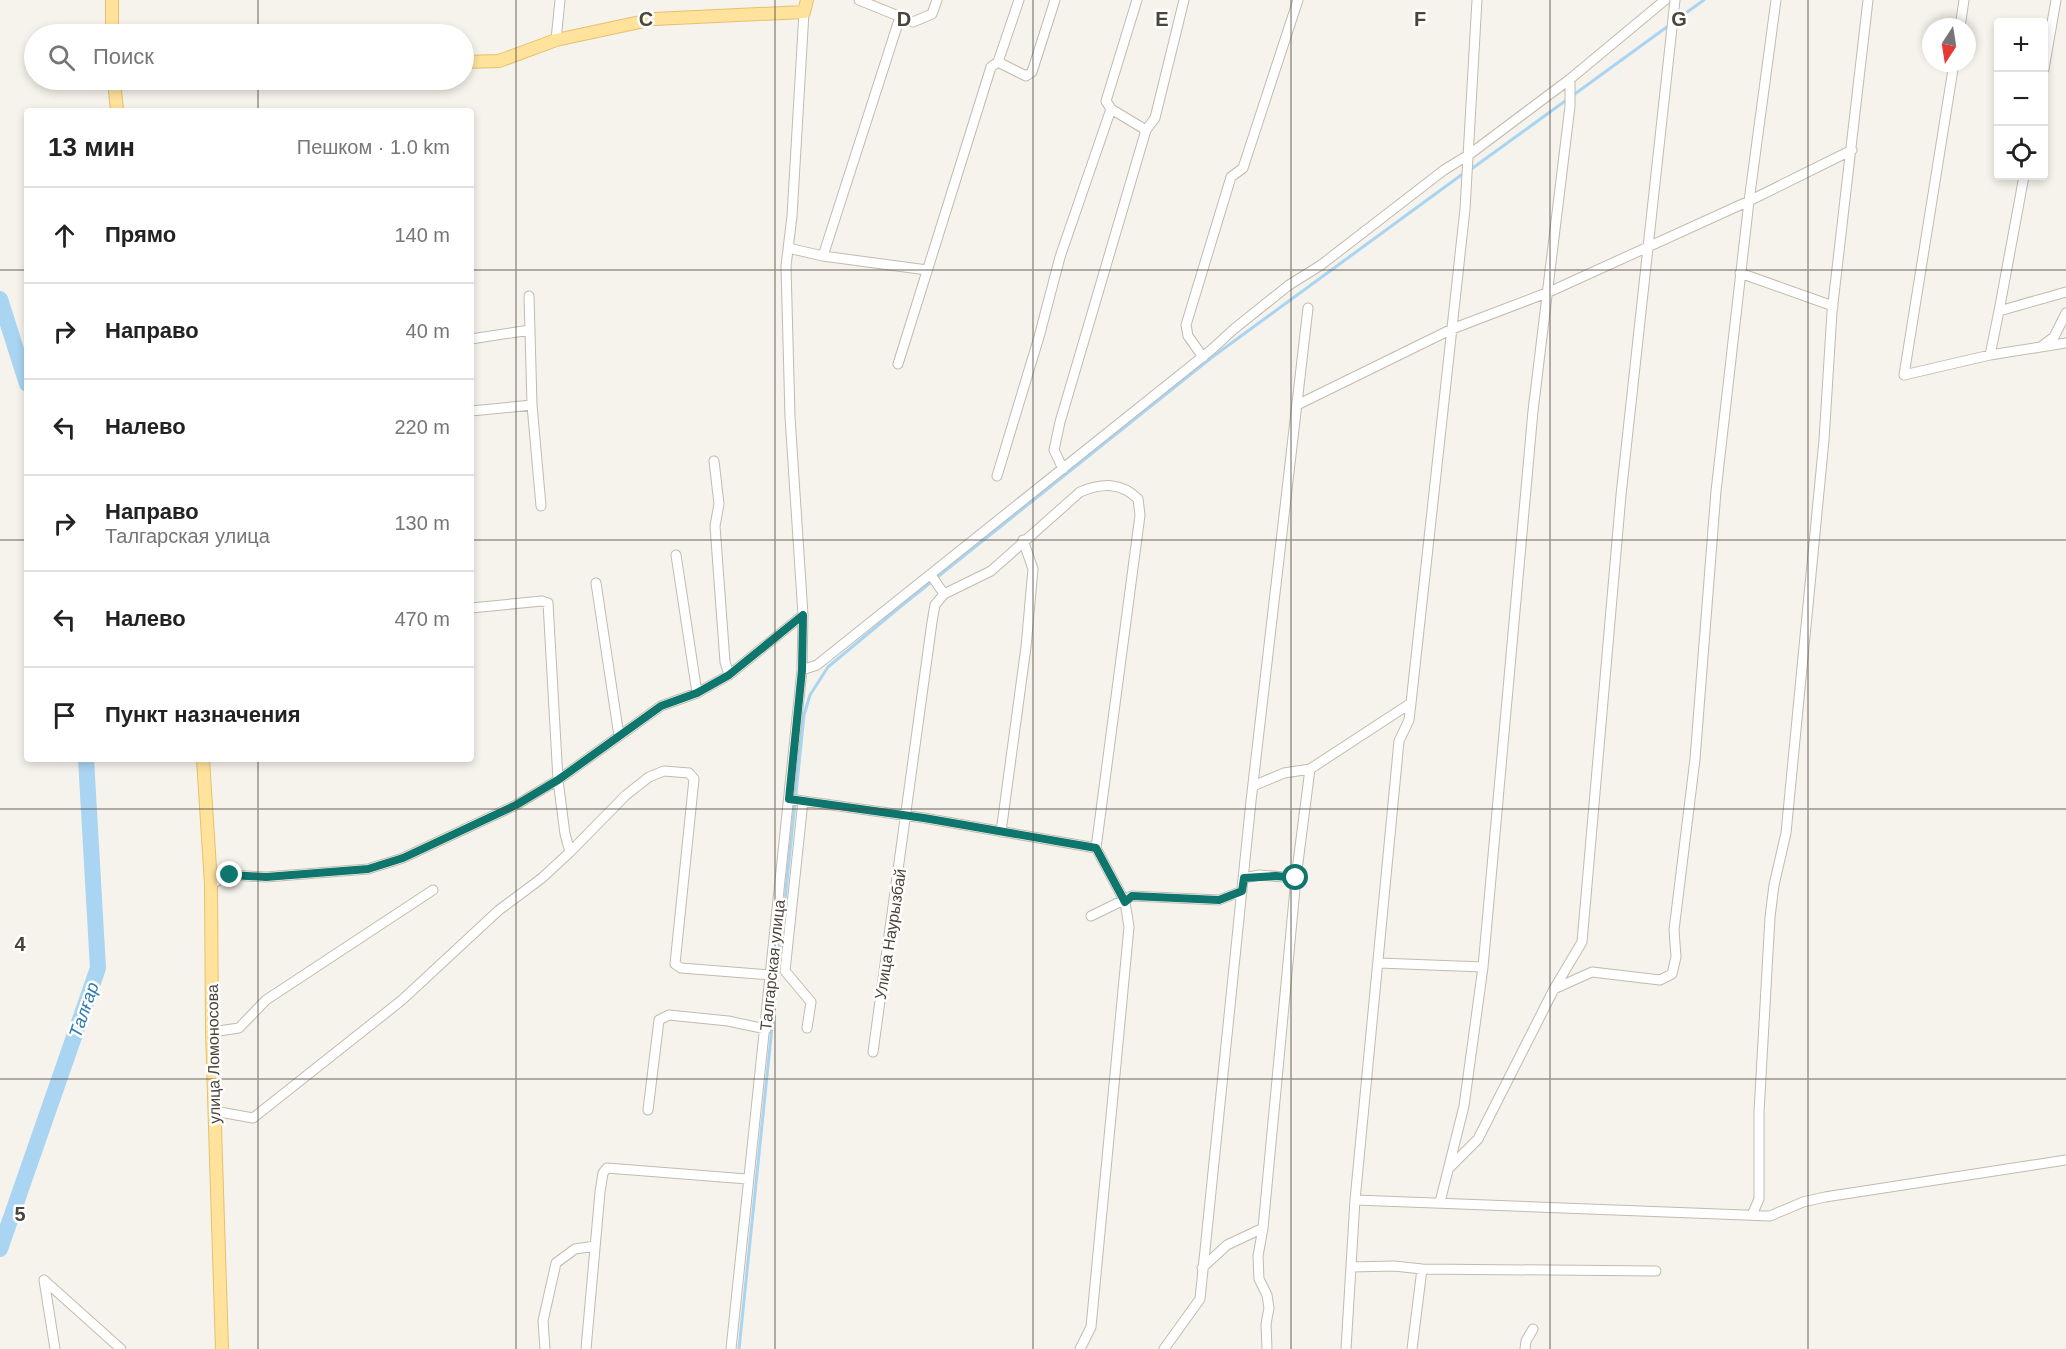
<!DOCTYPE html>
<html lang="ru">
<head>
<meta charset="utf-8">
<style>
  body { margin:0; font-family:Helvetica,sans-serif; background:#f2f2f2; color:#222 }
  .controls { position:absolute; right:18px; top:18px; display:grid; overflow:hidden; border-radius:6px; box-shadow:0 3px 9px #0003 }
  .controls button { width:54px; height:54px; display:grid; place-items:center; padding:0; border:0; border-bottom:2px solid #e0e0e0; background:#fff; color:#222; font:30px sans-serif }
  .compass { position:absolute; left:1922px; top:18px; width:54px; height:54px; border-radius:50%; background:#fff; box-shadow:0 3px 9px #0003; rotate:192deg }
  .stop { position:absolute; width:18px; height:18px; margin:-14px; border:4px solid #0f766e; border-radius:50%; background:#fff }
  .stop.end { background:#0f766e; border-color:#fff; box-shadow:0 2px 6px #0008 }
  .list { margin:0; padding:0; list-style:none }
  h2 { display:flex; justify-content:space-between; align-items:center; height:78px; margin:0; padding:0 24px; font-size:26px }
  h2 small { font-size:20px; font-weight:400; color:#767676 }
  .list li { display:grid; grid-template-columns:39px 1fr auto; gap:18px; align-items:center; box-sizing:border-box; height:96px; padding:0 24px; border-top:2px solid #e0e0e0 }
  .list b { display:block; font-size:22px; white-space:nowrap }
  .list p { margin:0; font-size:20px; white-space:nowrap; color:#767676 }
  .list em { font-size:20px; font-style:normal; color:#767676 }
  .icon { flex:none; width:33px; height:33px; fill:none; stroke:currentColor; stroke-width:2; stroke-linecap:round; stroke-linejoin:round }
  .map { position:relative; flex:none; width:2066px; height:1349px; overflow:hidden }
  .search { position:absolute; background:#fff; box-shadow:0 3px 9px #0003; left:24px; top:24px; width:450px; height:66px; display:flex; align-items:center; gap:15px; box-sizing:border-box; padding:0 21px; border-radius:33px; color:#767676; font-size:22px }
  .panel { position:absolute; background:#fff; box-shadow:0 3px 9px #0003; left:24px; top:108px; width:450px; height:654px; border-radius:6px }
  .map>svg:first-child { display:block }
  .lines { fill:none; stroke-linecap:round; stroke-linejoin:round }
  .stream { stroke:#a9d4f2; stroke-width:3 }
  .river { stroke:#a9d4f2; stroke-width:16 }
  .minor-casing { stroke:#c2bbae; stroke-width:11 }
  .major-casing { stroke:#e6c16a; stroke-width:14 }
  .minor { stroke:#fff; stroke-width:9 }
  .major { stroke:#ffe39c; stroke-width:12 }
  .route { stroke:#0f766e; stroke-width:8 }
  .grid { fill:none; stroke:#4b4439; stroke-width:1.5; stroke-opacity:0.55 }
  .labels { text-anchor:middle; stroke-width:5; stroke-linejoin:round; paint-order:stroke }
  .street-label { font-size:16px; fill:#4b4439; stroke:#fff }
  .water-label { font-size:18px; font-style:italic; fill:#2e7ab2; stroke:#fff }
  .grid-label { font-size:20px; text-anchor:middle; font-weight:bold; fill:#4b4439; stroke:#fff; stroke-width:5; stroke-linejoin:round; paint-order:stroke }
</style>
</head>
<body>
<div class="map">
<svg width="2066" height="1349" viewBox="0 0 2066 1349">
  <rect width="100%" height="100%" fill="#f6f3ec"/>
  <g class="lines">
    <!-- stream -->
    <path class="stream" d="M1676 20 1704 0
      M1470 170 1671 24
      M739 1349 804 715 810 695 828 667 900 607 1211 358 1464 173"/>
    <!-- river -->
    <path class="river" d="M0 299 27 384
      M0 1249 98 968 86 759"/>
    <!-- minor casing -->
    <g class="minor-casing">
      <path id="minor" d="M859 0 913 22 932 14 937 0
        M1137 0 1106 101 1111 109 1146 130
        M1960 27 1964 0
        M556 40 560 0
        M998 62 1026 76 1032 72 1055 0
        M1954 63 1904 375 1990 355 1999 311 2066 292
        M2044 69 2056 0
        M788 248 823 256 900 17
        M823 256 927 270
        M1740 273 1833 306
        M1999 311 2024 176
        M471 339 530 330
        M2042 346 2054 337 2066 313
        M1990 355 2066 343
        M1203 357 1188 336 1186 325 1231 177 1243 168 1298 0
        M898 364 991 67 998 62 1019 0
        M532 405 541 506
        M1297 405 1452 329 1549 292 1749 201 1852 150
        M471 411 532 405 529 296
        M714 461 719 504 715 526 725 662 729 675
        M1063 469 1054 450 1060 422 1146 130 1155 118 1184 0
        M997 476 1039 337 1060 257 1111 109
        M676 555 697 693
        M596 583 619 736
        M944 594 991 571 1080 492C1102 483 1121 482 1138 499L1140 515 1096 848
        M471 608 542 601 548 603 558 780 661 706 697 693 729 675 803 615
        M802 670 817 665 1211 350 1234 329 1289 285 1321 265 1444 170 1470 154 1570 79 1665 0
        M1253 786 1284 773 1310 769
        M789 799 924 818 1096 848 1125 902 1129 927 1091 1327 1080 1349
        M803 801 785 971 811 1002 807 1028
        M1001 832 1026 647 1033 569 1023 540
        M1244 878 1259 875 1296 878
        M211 884 230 875 266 877 368 869 403 858 516 805 558 780 565 834 570 852
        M1091 916 1132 896 1219 900 1242 891
        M1379 963 1483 967
        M1554 989 1592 972 1660 980 1672 974 1676 957 1674 930 1695 759 1716 491 1749 201 1776 0
        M212 1032 239 1028 266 1000 433 890
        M873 1052 932 622 935 605 944 594 931 575
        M648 1110 659 1020 669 1015 728 1021 766 1029
        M214 1111 253 1118 402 1000 499 910 542 878 570 852 626 795 649 777 664 771 689 773 694 779 675 964 681 968 771 975
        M1450 1167 1478 1139 1554 989 1582 942 1621 495 1675 0
        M1355 1200 1770 1216 1803 1202 1825 1197 2066 1160
        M1440 1202 1464 1106 1483 967 1533 411 1570 106V79
        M1752 1215 1759 1199V1112L1770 917 1774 885 1786 833 1824 440 1832 312 1868 0
        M1263 1228 1258 1256 1259 1279 1267 1295 1269 1308 1266 1324 1267 1349
        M1351 1267 1394 1266 1422 1269 1656 1271
        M1202 1268 1227 1245 1263 1228 1296 878 1310 769 1411 703
        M55 1349 44 1280 121 1349
        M545 1349 543 1321 556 1263 575 1249 595 1246
        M586 1349 600 1192 603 1173 607 1168 747 1179
        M731 1349 802 670 803 615 790 417 786 266 792 216 804 12
        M1164 1349 1200 1299 1251 801 1308 308
        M1346 1349 1355 1200 1399 741 1409 720 1411 703 1465 209 1477 0
        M1412 1349 1422 1269
        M1525 1349 1526 1341 1533 1329"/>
    </g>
    <!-- major casing -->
    <g class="major-casing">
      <path id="major" d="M112 0V34
        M464 62 499 61 556 40 654 19 804 12 807 0
        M114 80 117 111
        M203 759 211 884 212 1032 222 1349"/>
    </g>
    <!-- minor -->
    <use href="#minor" class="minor"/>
    <!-- major -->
    <use href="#major" class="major"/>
  </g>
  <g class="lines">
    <!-- route -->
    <path class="route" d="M230 875 266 877 368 869 403 858 516 805 558 780 661 706 697 693 729 675 803 615 802 670 789 799 924 818 1096 848 1125 902 1132 896 1219 900 1242 891 1244 878 1276 876 1296 878"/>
  </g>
  <!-- grid -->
  <path class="grid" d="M258 0V34M516 0V1349M775 0V1349M1033 0V1349M1291 0V1349M1550 0V1349M1808 0V1349M258 80V111M0 270H27M471 270H2066M0 540H27M471 540H2066M258 759V1349M0 809H2066M0 1079H2066"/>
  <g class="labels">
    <!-- street labels -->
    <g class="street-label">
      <text transform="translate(890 934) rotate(-81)" y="6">Улица Наурызбай</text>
      <text transform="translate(772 965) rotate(-84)" y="6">Талгарская улица</text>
      <text transform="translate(213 1054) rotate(-91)" y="6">улица Ломоносова</text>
    </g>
    <!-- water labels -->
    <g class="water-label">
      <text transform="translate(84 1010) rotate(-71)" y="6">Талғар</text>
    </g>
  </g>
  <g class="grid-label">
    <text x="646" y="26">C</text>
    <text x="904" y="26">D</text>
    <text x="1162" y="26">E</text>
    <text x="1420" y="26">F</text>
    <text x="1679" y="26">G</text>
    <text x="20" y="951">4</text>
    <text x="20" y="1221">5</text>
  </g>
</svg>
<div class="controls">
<button>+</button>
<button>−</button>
<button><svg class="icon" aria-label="locate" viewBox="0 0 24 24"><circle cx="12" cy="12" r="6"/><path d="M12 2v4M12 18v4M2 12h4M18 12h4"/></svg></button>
</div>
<svg class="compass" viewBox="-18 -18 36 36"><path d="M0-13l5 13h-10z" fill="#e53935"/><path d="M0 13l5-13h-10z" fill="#767676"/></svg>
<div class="stop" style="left:1296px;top:878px"></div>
<div class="stop end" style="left:230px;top:875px"></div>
<div class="search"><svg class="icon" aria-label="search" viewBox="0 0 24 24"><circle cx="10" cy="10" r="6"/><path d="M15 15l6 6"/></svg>Поиск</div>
<section class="panel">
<h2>13 мин<small>Пешком · 1.0 km</small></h2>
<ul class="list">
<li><svg class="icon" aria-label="ahead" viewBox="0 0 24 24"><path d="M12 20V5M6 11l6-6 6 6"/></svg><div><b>Прямо</b></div><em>140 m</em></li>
<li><svg class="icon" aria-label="right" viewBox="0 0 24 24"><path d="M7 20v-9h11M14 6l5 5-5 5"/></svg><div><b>Направо</b></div><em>40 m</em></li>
<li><svg class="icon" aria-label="left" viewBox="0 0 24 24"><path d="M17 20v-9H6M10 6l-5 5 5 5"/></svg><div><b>Налево</b></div><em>220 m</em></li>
<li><svg class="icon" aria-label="right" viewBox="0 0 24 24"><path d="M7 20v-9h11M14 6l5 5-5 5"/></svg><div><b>Направо</b><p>Талгарская улица</p></div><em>130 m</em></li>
<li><svg class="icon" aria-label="left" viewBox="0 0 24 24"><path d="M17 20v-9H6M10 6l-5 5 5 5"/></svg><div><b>Налево</b></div><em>470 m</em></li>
<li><svg class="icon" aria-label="arrive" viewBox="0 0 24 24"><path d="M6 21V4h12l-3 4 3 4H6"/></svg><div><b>Пункт назначения</b></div></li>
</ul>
</section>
</div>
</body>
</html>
